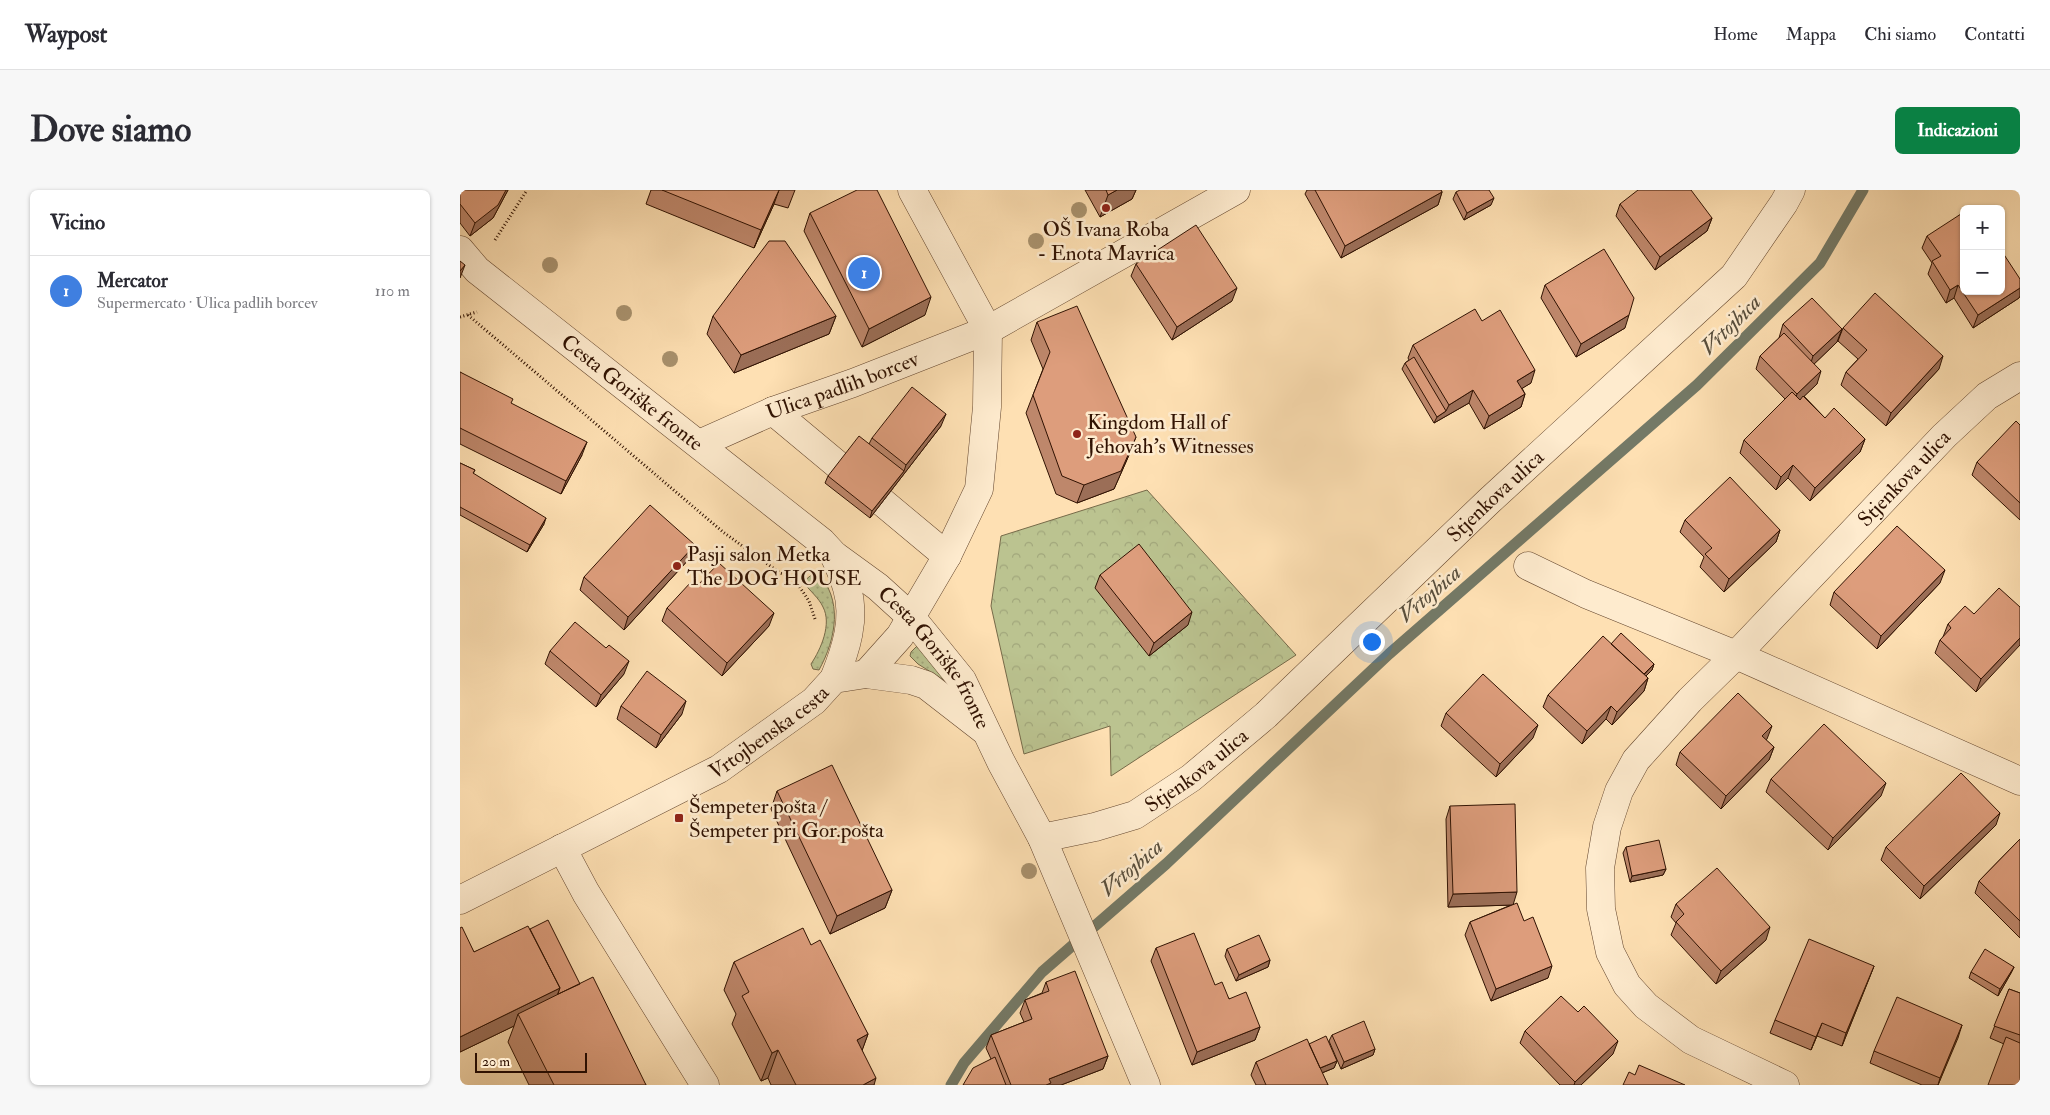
<!DOCTYPE html>
<html lang="it">
<head>
<meta charset="utf-8">
<style>
  body { margin:0; font-family:"IM FELL Double Pica",serif; background:#f7f7f7; color:#2b2b33 }
  .controls { position:absolute; right:15px; top:15px; display:grid; overflow:hidden; border-radius:8px; box-shadow:0 1px 4px #0004 }
  .controls button { width:45px; height:45px; display:grid; place-items:center; padding:0; border:0; border-bottom:1px solid #e1e1e2; background:#fff; color:#2b2b33; font:25px sans-serif }
  .scale { position:absolute; left:15px; bottom:12px; width:112px; box-sizing:border-box; padding-left:5px; border:2px solid #301202; border-top:0; font-size:14px; line-height:18px; white-space:nowrap; color:#301202; -webkit-text-stroke:4px #feebce; paint-order:stroke }
  .you { position:absolute; left:911px; top:451px; width:18px; height:18px; margin:-12px; border:4px solid #fff; border-radius:50%; background:#1a73e8; box-shadow:0 0 0 8px #1a73e833 }
  .badge { display:grid; place-items:center; width:32px; height:32px; border-radius:50%; background:#0b8043; color:#fff; font-size:16px; font-weight:700 }
  .pin { position:absolute; translate:-50% -50%; border:2px solid #fff; box-shadow:0 1px 5px #0006 }
  .list { margin:0; padding:0; list-style:none }
  h2 { display:flex; justify-content:space-between; align-items:center; height:65px; margin:0; padding:0 20px; font-size:21px }
  h2 small { font-size:16px; font-weight:400; color:#7c7c81 }
  .list li { display:grid; grid-template-columns:32px 1fr auto; gap:15px; align-items:center; box-sizing:border-box; height:70px; padding:0 20px; border-top:1px solid #e1e1e2 }
  .list b { display:block; font-size:19px; white-space:nowrap }
  .list p { margin:0; font-size:16px; white-space:nowrap; color:#7c7c81 }
  .list em { font-size:16px; font-style:normal; color:#7c7c81 }
  .map { position:relative; flex:none; width:1560px; height:895px; overflow:hidden; border-radius:8px }
  header { display:flex; align-items:center; gap:30px; box-sizing:border-box; height:70px; padding:0 25px; background:#fff; border-bottom:1px solid #e1e1e2 }
  header strong { font-size:24px }
  nav { display:flex; gap:28px; margin-inline-start:auto; font-size:18px }
  .intro { display:flex; align-items:center; justify-content:space-between; box-sizing:border-box; height:120px; padding:0 30px }
  h1 { margin:0; font-size:35px }
  .button { padding:12px 22px; border-radius:8px; background:#0b8043; color:#fff; font-size:18px; font-weight:700 }
  main { display:flex; gap:30px; padding:0 30px }
  aside { flex:1; background:#fff; border-radius:8px; box-shadow:0 1px 4px #0004 }
  .map>svg:first-child { display:block }
  .grass { fill:url(#grass-dots); stroke:#766a49 }
  .forest { fill:url(#forest-crowns); stroke:#766a49 }
  .lines { fill:none; stroke-linecap:round; stroke-linejoin:round }
  .stream { stroke:#747966; stroke-width:11 }
  .minor-casing { stroke:#64462e; stroke-width:29 }
  .path { stroke:#301202; stroke-width:3; stroke-dasharray:1 2.5; stroke-linecap:butt }
  .minor { stroke:#feebce; stroke-width:28 }
  .tree { fill:#a8916d }
  .wall { fill:#be876b; stroke:#301202 }
  .shaded-wall { fill:#9b6e57; stroke:#301202 }
  .building { fill:#dd9d7c; stroke:#301202 }
  .poi-dot { fill:#8f2418; stroke:#feebce; stroke-width:2 }
  .labels { text-anchor:middle; stroke-width:5; stroke-linejoin:round; paint-order:stroke }
  .poi-label { font-size:21px; fill:#301202; stroke:#feebce; text-anchor:start }
  .street-label { font-size:21px; fill:#301202; stroke:#feebce }
  .water-label { font-size:22px; font-style:italic; fill:#584e3c; stroke:#feebce }
</style>
</head>
<body>
<header>
<strong>Waypost</strong>
<nav><a>Home</a><a>Mappa</a><a>Chi siamo</a><a>Contatti</a></nav>
</header>
<div class="intro"><h1>Dove siamo</h1><a class="button">Indicazioni</a></div>
<main>
<aside>
<h2>Vicino<small></small></h2>
<ul class="list">
<li><span class="badge" style="background:#3f7fe0">1</span><div><b>Mercator</b><p>Supermercato · Ulica padlih borcev</p></div><em>110 m</em></li>
</ul>
</aside>
<div class="map">
<svg width="1560" height="895" viewBox="0 0 1560 895">
  <defs>
    <pattern id="grass-dots" width="8" height="8" patternUnits="userSpaceOnUse" patternTransform="scale(1.25)"><rect width="8" height="8" fill="#bbc390"/><path d="M2 2h.1M6 6h.1" fill="none" stroke="#a1a67b" stroke-width="1.8" stroke-linecap="round"/></pattern>
    <pattern id="forest-crowns" width="20" height="18" patternUnits="userSpaceOnUse" patternTransform="scale(1.25)"><rect width="20" height="18" fill="#bbc390"/><path d="M2 6a3 3 0 1 1 6 0M12 15a3 3 0 1 1 6 0" fill="none" stroke="#a1a67b"/></pattern>
  </defs>
  <rect width="100%" height="100%" fill="#fee0b3"/>
  <filter id="stains"><feTurbulence type="fractalNoise" baseFrequency=".004" numOctaves="4"/><feColorMatrix values="0 0 0 0 .2 0 0 0 0 .09 0 0 0 0 .02 0 0 0 .5 -.17"/></filter>
  <radialGradient id="worn" r=".72"><stop offset=".6" stop-color="#630" stop-opacity="0"/><stop offset="1" stop-color="#630" stop-opacity=".3"/></radialGradient>
  <!-- grass -->
  <path class="grass" d="M356 381C384 409 376 449 359 480L353 479 351 474C361 459 372 434 363 417 359 408 349 400 343 392Z
    M457 456 461 457 512 525 482 489 458 474 450 466 451 462Z"/>
  <!-- forest -->
  <path class="forest" d="M687 300 836 465 651 586 650 536 564 564 531 416 541 346Z"/>
  <g class="lines">
    <!-- stream -->
    <path class="stream" d="M491 895 504 873 582 782 706 674 929 464 1237 195 1360 73 1403 0"/>
    <!-- minor casing -->
    <g class="minor-casing">
      <g id="minor">
        <path id="s1" d="M0 60 17 80 362 352 374 365 418 397 451 427 502 490 541 572 582 648 686 895"/>
        <path d="M313 221 487 366"/>
        <path id="s2" d="M239 254 313 221 393 193 528 140 776 0"/>
        <path d="M374 365C379 376 384 387 387 398 396 429 386 459 374 489"/>
        <path d="M1068 376 1126 404 1276 465 1560 591"/>
        <path d="M406 484 440 446 487 366 519 299 527 217 528 140 452 0"/>
        <path id="s3" d="M582 648 635 637 675 625 731 588 806 525 1029 311 1274 86 1324 13 1331 0"/>
        <path d="M102 658 126 703 245 895"/>
        <path id="s4" d="M0 710 259 579 354 511 374 489 406 484 451 490 466 495 524 540"/>
        <path id="s5" d="M1325 895 1231 850 1186 816 1167 795 1150 762 1141 719 1140 678 1147 637 1159 601 1176 570 1230 510 1276 465 1484 246 1527 206 1560 186"/>
      </g>
    </g>
    <!-- path -->
    <path class="path" d="M35 50 67 0
      M8 125 263 342 320 383 333 387 349 411 355 429
      M0 127 17 122"/>
    <!-- minor -->
    <use href="#minor" class="minor"/>
  </g>
  <!-- trees -->
  <g class="tree">
    <circle cx="619" cy="20" r="8"/>
    <circle cx="576" cy="51" r="8"/>
    <circle cx="90" cy="75" r="8"/>
    <circle cx="164" cy="123" r="8"/>
    <circle cx="210" cy="169" r="8"/>
    <circle cx="569" cy="681" r="8"/>
  </g>
  <!-- wall -->
  <path class="wall" d="M0 0H48L33 28 10 46 0 33Z
    M191 0H335L328 18 314 14 294 58 186 14Z
    M625 0H676L672 9 640 27Z
    M847 0H981L982 2 978 15 881 68 845 4Z
    M996 2 1031 15 1004 30 993 9Z
    M1160 14 1252 28 1247 41 1195 80 1156 26Z
    M350 23 465 125 402 157 344 41Z
    M1467 46 1560 89V106L1559 108 1513 138 1494 108 1486 113 1468 84 1472 73 1462 58Z
    M676 74 772 111 712 150 671 86Z
    M1085 95 1165 138 1116 167 1081 108Z
    M253 126H376L369 144 274 183 247 144Z
    M1022 131 1071 193 1062 198 1065 204 1061 217 1024 239 1009 213 974 233 942 179 945 173 949 170 948 168 953 155Z
    M577 132 669 265 654 299 617 313 596 304 566 223 583 179 571 150Z
    M1323 134 1382 139 1377 152 1354 174 1357 194 1344 206 1365 228 1405 249 1400 262 1350 311 1328 288 1316 300 1280 263 1284 250 1325 209 1296 179 1300 166 1319 148Z
    M1383 138 1479 179 1426 236 1381 195 1386 182 1398 169 1378 151Z
    M0 182 122 265 101 304 0 254Z
    M1560 235V330L1512 285 1517 272Z
    M481 236 410 328 365 293 368 286 409 254 412 248Z
    M0 273 15 280 13 284 84 334 67 362 0 325Z
    M1225 330 1320 340 1316 352 1264 402 1240 377 1244 367 1220 342Z
    M230 368 164 440 120 400 124 387Z
    M640 385 728 435 689 466 635 398Z
    M1480 393 1417 459 1370 415 1374 402Z
    M236 397 309 436 262 486 202 431 207 418Z
    M1560 417 1516 502 1475 463 1480 450 1483 447 1488 434 1514 424Z
    M1151 454 1194 474 1192 480 1186 486 1188 488 1184 501 1152 535 1146 529 1122 554 1083 517 1088 505Z
    M90 461 164 484 136 517 85 474Z
    M161 516 222 524 196 558 157 529Z
    M986 523 1073 548 1036 587 981 536Z
    M1306 550 1314 557 1309 570 1261 619 1216 575 1220 562Z
    M1311 589 1421 606 1368 660 1306 602Z
    M317 601 432 700 425 718 370 744 311 619Z
    M990 616 1053 715 1088 788 1031 811 1005 745 1010 732 1051 715 988 717 986 629Z
    M1536 635 1460 709 1421 670 1426 657Z
    M1560 649V748L1515 703 1519 691Z
    M1166 657 1206 679 1203 685 1170 692 1163 663Z
    M1216 714 1306 750 1256 794 1211 745 1216 733 1211 727Z
    M0 738 14 762 70 739 120 794 186 895H69L48 852 54 836 0 862Z
    M351 755 408 844 402 860 414 895H311L308 888 301 891 272 834 276 824 264 800 274 772Z
    M696 758 755 795 800 837 795 850 732 875 691 771Z
    M767 759 810 770 808 777 776 791 765 766Z
    M1414 776 1382 856 1357 846 1351 860 1310 843 1315 830Z
    M1554 777 1551 783 1538 806 1509 788 1511 782Z
    M586 792 648 866 643 879 601 895H503L531 869 526 858 531 845 564 832 560 823 565 810 582 803Z
    M1549 799 1560 803V895L1544 854 1530 848Z
    M1502 835 1478 895H1462L1410 873 1414 861Z
    M1065 841 1153 864 1121 895H1100L1060 853Z
    M872 845 915 859 913 865 881 879 869 851Z
    M849 854 877 871 874 878 862 883 868 895H796L791 885 796 872Z"/>
  <!-- shaded-wall -->
  <path class="shaded-wall" d="M46 0H48L33 28 10 46 15 33Z
    M319 0 314 14 294 58 301 40Z
    M657 0H676L672 9 640 27 648 5Z
    M982 2 978 15 881 68 885 56Z
    M1034 8 1031 15 1004 30 1007 23Z
    M1252 28 1247 41 1195 80 1200 67Z
    M5 75 0 88V81Z
    M1498 95 1494 108 1486 113 1490 100Z
    M777 98 772 111 712 150 717 137Z
    M1560 98V106L1559 108 1513 138 1518 125Z
    M471 107 465 125 402 157 409 139Z
    M1169 125 1165 138 1116 167 1121 154Z
    M376 126 369 144 274 183 281 165Z
    M1382 139 1377 152 1349 179 1353 166Z
    M1483 166 1479 179 1426 236 1431 223Z
    M1075 180 1071 193 1053 204 1057 191Z
    M1361 181 1357 194 1333 217 1337 204Z
    M1013 200 1009 213 974 233 977 227 986 221 989 215Z
    M1065 204 1061 217 1024 239 1029 226Z
    M486 224 481 236 410 328 412 321 444 281 446 275Z
    M676 247 669 265 654 299 617 313 624 295Z
    M1405 249 1400 262 1350 311 1355 298Z
    M127 252 122 265 101 304 106 291Z
    M1333 275 1328 288 1316 300 1321 287Z
    M86 328 84 334 67 362 70 355Z
    M1320 340 1316 352 1264 402 1269 389Z
    M235 355 230 368 164 440 168 427Z
    M1485 380 1480 393 1417 459 1421 446Z
    M732 422 728 435 689 466 694 453Z
    M314 423 309 436 262 486 267 473Z
    M1560 448V455L1516 502 1521 489Z
    M169 471 164 484 136 517 141 505Z
    M1194 474 1192 480 1177 495 1180 489Z
    M1188 488 1184 501 1152 535 1157 522Z
    M226 511 222 524 196 558 201 545Z
    M1151 516 1146 529 1122 554 1127 541Z
    M1078 535 1073 548 1036 587 1040 574Z
    M1312 536 1307 549 1298 559 1302 546Z
    M1314 557 1309 570 1261 619 1266 606Z
    M1426 593 1421 606 1368 660 1373 648Z
    M1540 623 1536 635 1460 709 1464 696Z
    M1206 679 1203 685 1170 692 1172 686Z
    M432 700 425 718 370 744 377 726Z
    M1057 702 1053 715 988 717 993 704Z
    M1310 737 1306 750 1256 794 1261 781Z
    M810 770 808 777 776 791 779 785Z
    M1092 776 1088 788 1031 811 1036 799Z
    M1414 776 1409 789 1382 856 1386 843Z
    M1554 777 1551 783 1538 806 1540 799Z
    M100 798 93 816 58 824 54 836 0 862V847Z
    M1362 833 1357 846 1351 860 1356 847Z
    M1502 835 1498 848 1478 895 1480 888Z
    M800 837 795 850 732 875 737 862Z
    M408 844 398 872 397 850Z
    M1158 851 1153 864 1121 895H1114L1115 892Z
    M915 859 913 865 881 879 884 872Z
    M318 860 308 888 301 891 312 863Z
    M648 866 643 879 601 895H586L589 889Z
    M877 871 874 878 854 886 856 880Z
    M416 888 414 895H403Z"/>
  <!-- building -->
  <path class="building" d="M0 0H46L38 15 15 33 0 14Z
    M202 0H319L301 40Z
    M397 0H417L471 107 409 139 350 23Z
    M646 0H657L648 5Z
    M855 0H981L982 2 885 56Z
    M1000 0H1029L1034 8 1007 23 996 2Z
    M1178 0H1231L1252 28 1200 67 1160 14Z
    M1504 22V101H1541V60L1560 89V98L1518 125 1498 95 1490 100 1472 71 1481 66 1467 46Z
    M736 35 777 98 717 137 676 74Z
    M309 51H325L376 126 281 165 253 126Z
    M1144 59 1174 108 1169 125 1121 154 1085 95Z
    M0 71 5 75 0 81Z
    M1415 103 1483 166 1431 223 1386 182 1407 160 1383 138Z
    M1352 108 1382 139 1353 166 1323 134Z
    M617 116 676 247 661 281 624 295 602 286 573 205 590 162 577 132Z
    M1015 119 1022 131 1040 120 1075 180 1057 191 1065 204 1029 226 1013 200 989 215 953 155Z
    M1324 143 1361 181 1337 204 1300 166Z
    M954 167 986 221 977 227 945 173Z
    M0 182 53 209 51 213 127 252 106 291 0 238Z
    M452 197 486 224 446 275 412 248Z
    M1332 202 1340 210 1343 206 1365 228 1374 218 1405 249 1355 298 1333 275 1321 287 1284 250Z
    M1556 231 1560 235V313L1517 272Z
    M399 246 444 281 412 321 368 286Z
    M0 273 15 280 13 283 86 328 70 355 0 317Z
    M1270 287 1320 340 1269 389 1245 364 1252 358 1225 330Z
    M190 315 235 355 168 427 124 387Z
    M1437 336 1485 380 1421 446 1374 402Z
    M679 354 732 422 694 453 640 385Z
    M259 373 314 423 267 473 207 418 231 392 236 397Z
    M1539 398 1560 417V448L1521 489 1480 450 1491 438 1488 434 1505 416 1514 424Z
    M115 432 146 458 149 455 169 471 141 505 90 461Z
    M1161 443 1194 474 1184 484 1151 454Z
    M1143 446 1188 488 1157 522 1151 516 1127 541 1088 505Z
    M187 481 226 511 201 545 161 516Z
    M1023 484 1078 535 1040 574 986 523Z
    M1278 503 1312 536 1302 546 1314 557 1266 606 1220 562Z
    M1364 534 1426 593 1373 648 1311 589Z
    M372 575 432 700 377 726 317 601Z
    M1501 583 1540 623 1464 696 1426 657Z
    M1055 614 1057 702 993 704 990 616Z
    M1560 649V731L1519 691Z
    M1199 650 1206 679 1172 686 1166 657Z
    M1257 678 1310 737 1261 781 1216 732 1224 724 1216 714Z
    M1057 713 1064 731 1073 727 1092 776 1036 799 1010 732Z
    M88 730 120 794 98 804 100 798 70 739Z
    M68 736 100 798 0 847V738L2 737 14 762Z
    M343 738 351 755 360 750 408 844 397 850 416 888 403 895H336L318 860 312 863 282 806 289 802 274 772Z
    M734 743 755 795 762 792 769 809 786 802 800 837 737 862 696 758Z
    M799 745 810 770 779 785 767 759Z
    M1349 749 1414 776 1386 843 1362 833 1356 847 1315 830Z
    M1525 759 1554 777 1540 799 1511 782Z
    M615 781 648 866 589 889 591 893 586 895H551L531 845 572 829 565 810 589 801 586 792Z
    M133 787 186 895H94L58 824Z
    M1549 799 1560 803V845L1534 836Z
    M1101 806 1118 822 1124 816 1158 851 1115 892 1065 841Z
    M1437 807 1502 835 1480 888 1414 861Z
    M904 831 915 859 884 872 872 845Z
    M866 846 877 871 860 878 849 854Z
    M1546 847 1560 853V895H1528Z
    M847 849 868 895H806L796 872Z
    M535 867 546 895H503L513 878Z
    M1179 875 1225 895H1163L1169 882 1175 885Z"/>
  <!-- markers -->
  <g class="poi-dot">
    <circle cx="646" cy="18" r="5"/>
    <circle cx="617" cy="244" r="5"/>
    <circle cx="217" cy="376" r="5"/>
    <rect x="214" y="623" width="10" height="10" rx="2.5"/>
  </g>
  <g class="labels">
    <!-- poi labels -->
    <g class="poi-label">
      <text x="646" y="46" text-anchor="middle">OŠ Ivana Roba<tspan x="646" dy="24">- Enota Mavrica</tspan></text>
      <text x="627" y="239">Kingdom Hall of<tspan x="627" dy="24">Jehovah’s Witnesses</tspan></text>
      <text x="227" y="371">Pasji salon Metka<tspan x="227" dy="24">The DOG HOUSE</tspan></text>
      <text x="229" y="623">Šempeter pošta /<tspan x="229" dy="24">Šempeter pri Gor.pošta</tspan></text>
    </g>
    <!-- street labels -->
    <g class="street-label">
      <text dy="7" stroke="none"><textPath href="#s2" startOffset="155">Ulica padlih borcev</textPath></text>
      <text dy="7" stroke="none"><textPath href="#s1" startOffset="224">Cesta Goriške fronte</textPath></text>
      <text dy="7" stroke="none"><textPath href="#s5" startOffset="815">Stjenkova ulica</textPath></text>
      <text dy="7" stroke="none"><textPath href="#s3" startOffset="578">Stjenkova ulica</textPath></text>
      <text dy="7" stroke="none"><textPath href="#s1" startOffset="629">Cesta Goriške fronte</textPath></text>
      <text dy="7" stroke="none"><textPath href="#s4" startOffset="352">Vrtojbenska cesta</textPath></text>
      <text dy="7" stroke="none"><textPath href="#s3" startOffset="172">Stjenkova ulica</textPath></text>
    </g>
    <!-- water labels -->
    <g class="water-label">
      <text transform="translate(1270 134) rotate(-45)" y="8">Vrtojbica</text>
      <text transform="translate(969 403) rotate(-41)" y="8">Vrtojbica</text>
      <text transform="translate(671 677) rotate(-41)" y="8">Vrtojbica</text>
    </g>
  </g>
  <rect width="100%" height="100%" filter="url(#stains)"/>
  <rect width="100%" height="100%" fill="url(#worn)"/>
</svg>
<div class="controls">
<button>+</button>
<button>−</button>
</div>
<div class="scale">20 m</div>
<div class="you"></div>
<div class="pin badge" style="left:404px;top:83px;background:#3f7fe0">1</div>
</div>
</main>
</body>
</html>
